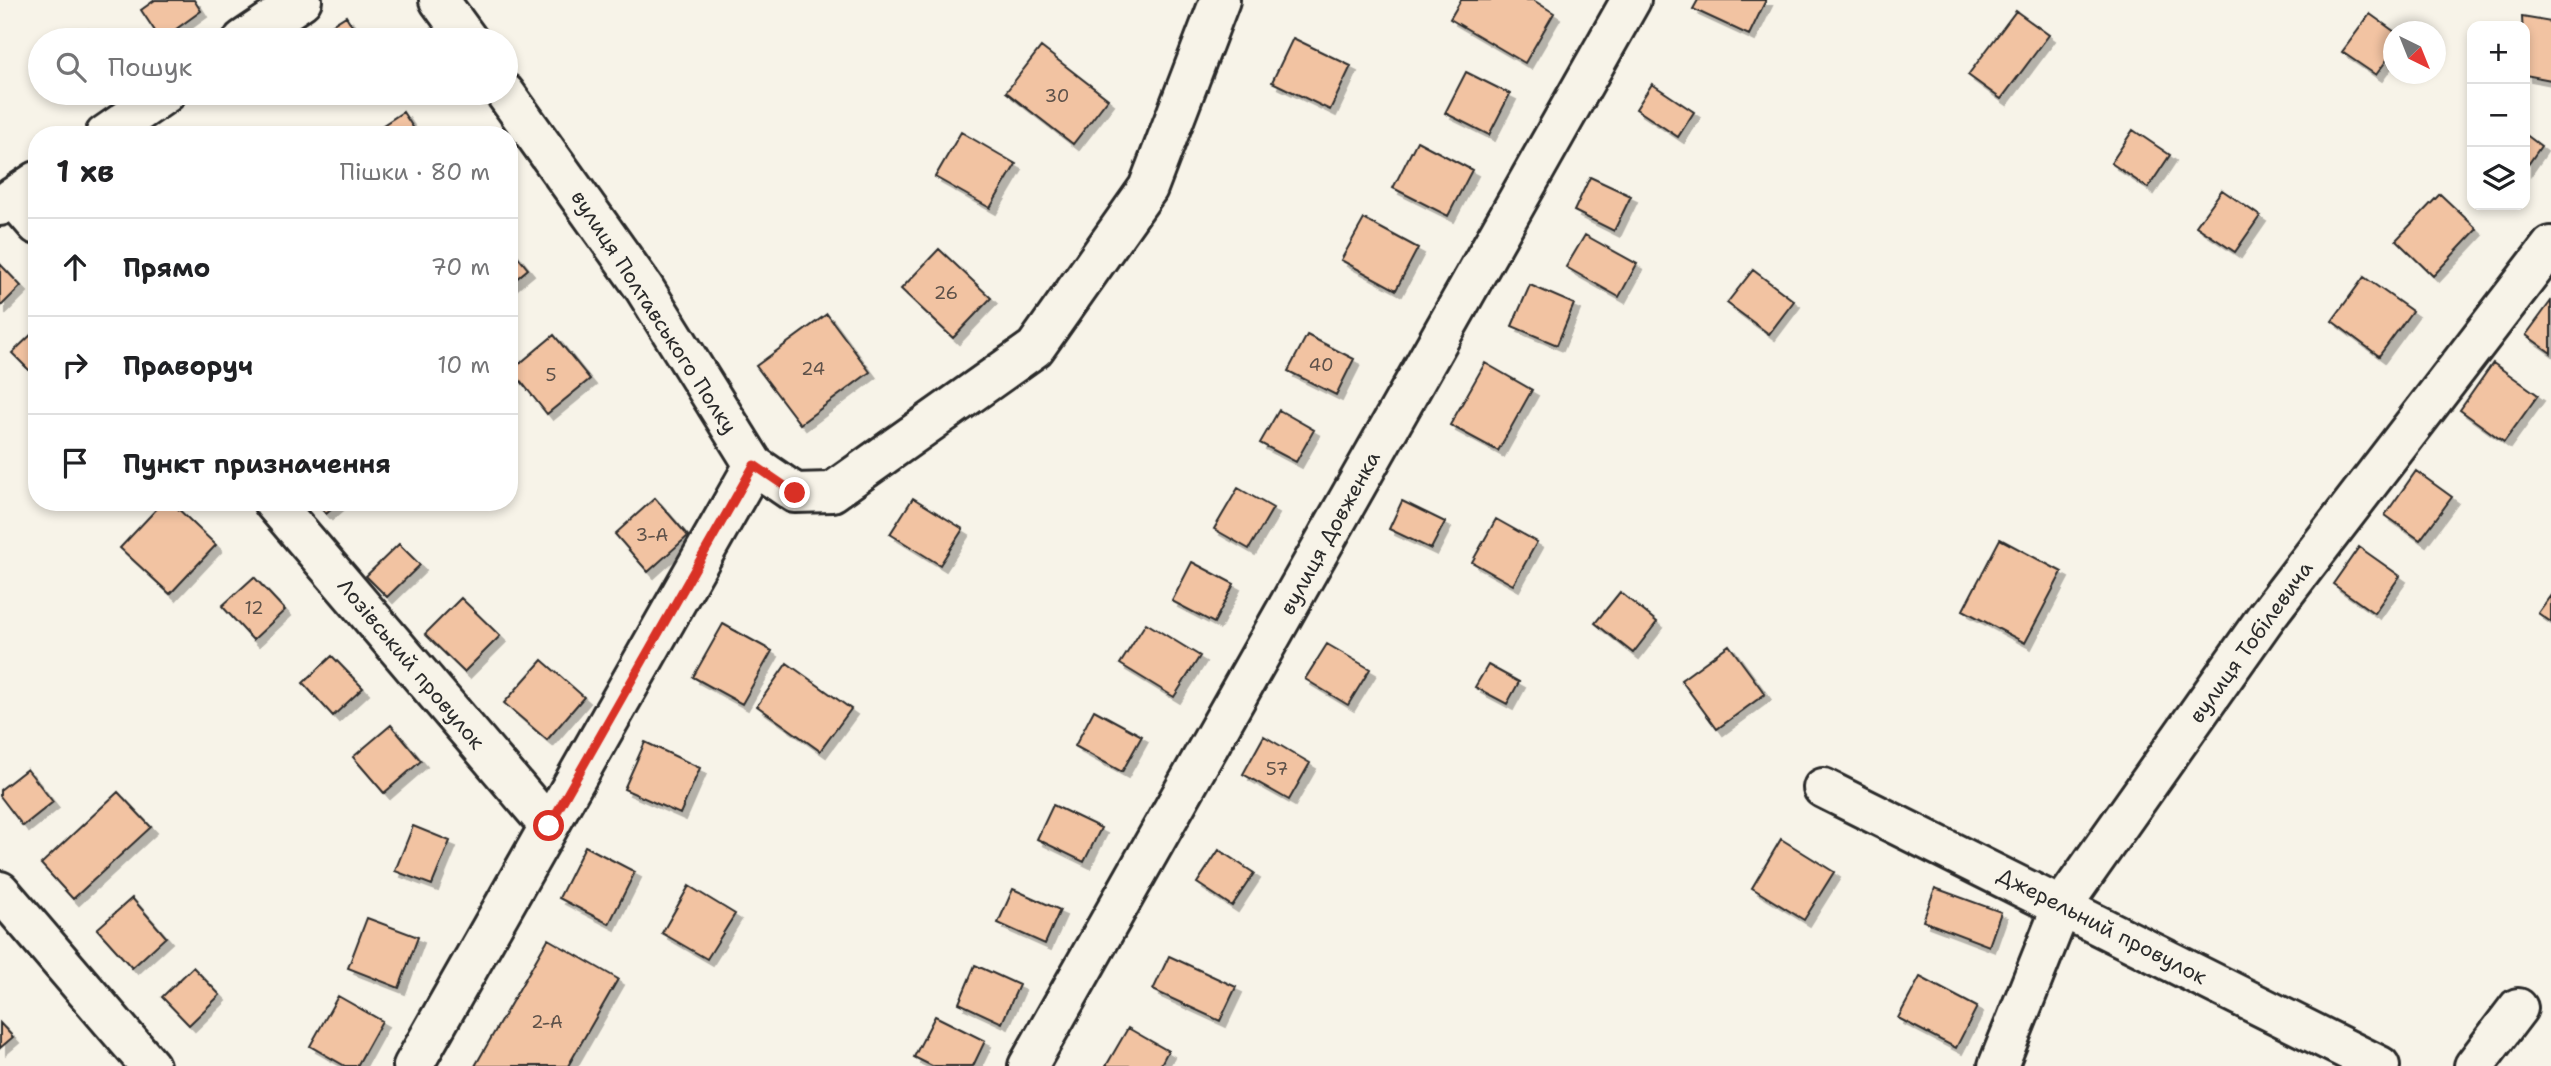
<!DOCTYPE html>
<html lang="uk">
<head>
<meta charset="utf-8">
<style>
  body { margin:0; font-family:"Shantell Sans",sans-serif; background:#f2f2f2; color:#202124 }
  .controls { position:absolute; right:21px; top:21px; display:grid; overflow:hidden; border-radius:14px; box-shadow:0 4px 10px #0003 }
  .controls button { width:63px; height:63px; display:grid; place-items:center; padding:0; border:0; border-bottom:2px solid #e0e0e0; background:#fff; color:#202124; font:35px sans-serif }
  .compass { position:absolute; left:2383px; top:21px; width:63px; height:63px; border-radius:50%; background:#fff; box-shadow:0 4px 10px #0003; rotate:137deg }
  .stop { position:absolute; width:21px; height:21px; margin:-16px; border:5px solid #d93025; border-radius:50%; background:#fff }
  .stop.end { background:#d93025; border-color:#fff; box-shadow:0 2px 7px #0008 }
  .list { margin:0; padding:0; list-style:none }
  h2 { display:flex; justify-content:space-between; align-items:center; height:91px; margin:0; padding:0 28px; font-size:30px }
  h2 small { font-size:23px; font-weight:400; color:#757577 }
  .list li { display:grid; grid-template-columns:46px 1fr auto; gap:21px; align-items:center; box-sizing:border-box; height:98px; padding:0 28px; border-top:2px solid #e0e0e0 }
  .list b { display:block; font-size:26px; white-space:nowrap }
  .list em { font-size:23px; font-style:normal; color:#757577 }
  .icon { flex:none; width:38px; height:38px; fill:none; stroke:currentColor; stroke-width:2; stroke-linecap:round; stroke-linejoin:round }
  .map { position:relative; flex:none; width:2551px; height:1066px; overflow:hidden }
  .search { position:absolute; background:#fff; box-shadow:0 4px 10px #0003; left:28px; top:28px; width:490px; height:77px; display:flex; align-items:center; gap:18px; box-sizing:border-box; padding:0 24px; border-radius:38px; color:#757577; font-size:26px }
  .panel { position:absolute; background:#fff; box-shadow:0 4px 10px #0003; left:28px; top:126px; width:490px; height:385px; border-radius:28px }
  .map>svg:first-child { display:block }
  .building { fill:#f2c3a2; stroke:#2b2b2b; stroke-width:2; filter:url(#shadow) }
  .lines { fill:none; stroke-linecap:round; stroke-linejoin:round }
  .minor-casing { stroke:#2b2b2b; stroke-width:44 }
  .minor { stroke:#f7f3e8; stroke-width:38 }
  .route { stroke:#d93025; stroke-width:9 }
  .labels { text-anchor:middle; stroke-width:6; stroke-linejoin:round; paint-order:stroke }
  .number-label { font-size:18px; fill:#5d5149 }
  .street-label { font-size:21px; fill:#2b2b2b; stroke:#f7f3e8 }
</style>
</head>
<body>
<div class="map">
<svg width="2551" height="1066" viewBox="0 0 2551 1066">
  <defs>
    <filter id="shadow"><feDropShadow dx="6" dy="6" stdDeviation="0" flood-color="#0004"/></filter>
  </defs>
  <rect width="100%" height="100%" fill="#f7f3e8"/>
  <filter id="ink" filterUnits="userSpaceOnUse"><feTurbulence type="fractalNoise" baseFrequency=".0143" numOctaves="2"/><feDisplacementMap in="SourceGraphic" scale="14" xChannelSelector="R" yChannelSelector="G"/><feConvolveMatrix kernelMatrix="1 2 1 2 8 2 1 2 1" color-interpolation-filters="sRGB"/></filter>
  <g filter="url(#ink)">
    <!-- building -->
    <path class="building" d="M155 0H194L201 11 161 40 141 10Z
      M1461 0H1533L1554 13 1525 63 1450 19Z
      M1698 0H1766L1749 35 1693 9Z
      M2016 11 2049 35 2001 99 1968 75Z
      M2370 14 2395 32 2394 50 2376 75 2342 52Z
      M346 16 361 40H308Z
      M2522 17 2551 22V80L2525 75Z
      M88 29 94 40H65Z
      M1293 38 1351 66 1330 110 1272 82Z
      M1041 47 1108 99 1073 144 1006 92Z
      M1466 72 1510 94 1489 135 1445 113Z
      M1652 84 1694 112 1678 137 1636 109Z
      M403 112 418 135H368Z
      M2133 130 2170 155 2148 188 2111 163Z
      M961 132 1016 164 990 208 935 177Z
      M2525 134 2541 146 2525 169Z
      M1417 141 1472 170 1448 216 1393 188Z
      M1590 177 1631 196 1614 231 1574 211Z
      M2222 190 2260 216 2235 252 2196 226Z
      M2440 194 2477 229 2433 276 2396 240Z
      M1364 219 1418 248 1396 290 1341 260Z
      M1585 235 1637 264 1619 297 1566 267Z
      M509 246 528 269 509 285Z
      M939 249 991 298 953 338 901 289Z
      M0 264 21 286 0 307Z
      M1753 270 1794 301 1769 334 1727 303Z
      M2364 277 2412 311 2379 356 2332 321Z
      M1530 285 1574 304 1557 345 1512 326Z
      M2551 301V353L2526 335Z
      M827 314 870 372 800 424 756 366Z
      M36 330 37 331V378L12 353Z
      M554 335 590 379 547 414 512 370Z
      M1307 335 1354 359 1336 395 1288 371Z
      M1485 363 1532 390 1498 451 1450 425Z
      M2493 363 2538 395 2504 442 2460 410Z
      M1279 410 1314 430 1296 462 1260 443Z
      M2416 471 2452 497 2420 540 2385 515Z
      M1238 488 1273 508 1249 549 1214 529Z
      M655 498 688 536 648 572 615 534Z
      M913 498 963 529 940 565 890 534Z
      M1402 501 1445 522 1431 549 1389 529Z
      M163 502H171L216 545 170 594 120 548Z
      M315 502H340L326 514Z
      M1496 519 1537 542 1513 585 1472 562Z
      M2000 539 2062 572 2025 643 1963 610Z
      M399 544 420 565 387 597 366 576Z
      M2359 547 2400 576 2374 613 2333 584Z
      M1192 562 1234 584 1214 623 1172 601Z
      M254 577 285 610 253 640 222 606Z
      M1620 592 1657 622 1633 653 1595 623Z
      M2551 595V622L2538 613Z
      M461 598 500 636 464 672 425 634Z
      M1146 623 1200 656 1174 697 1120 664Z
      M723 624 772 651 742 704 693 677Z
      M1327 644 1370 669 1348 705 1305 679Z
      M1729 645 1765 694 1717 729 1681 680Z
      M332 656 363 688 333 716 303 683Z
      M542 660 584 697 547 740 504 703Z
      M787 663 851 709 820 751 757 706Z
      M1488 665 1519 682 1507 704 1475 687Z
      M1094 710 1142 736 1122 772 1075 746Z
      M391 725 421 761 384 793 353 757Z
      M1264 736 1310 763 1289 800 1243 774Z
      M645 742 700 768 680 814 624 789Z
      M27 769 53 802 23 826 0 796V790Z
      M118 792 151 827 73 899 41 864Z
      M1053 805 1101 828 1084 862 1037 839Z
      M413 826 450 841 432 885 395 871Z
      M1781 839 1834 872 1804 920 1752 888Z
      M585 846 635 872 609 924 559 898Z
      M1219 850 1254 873 1232 906 1197 883Z
      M689 886 735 914 707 959 662 933Z
      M1935 888 2001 912 1989 946 1923 921Z
      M1013 889 1060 910 1045 944 998 923Z
      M132 898 166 937 132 968 97 929Z
      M367 918 418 937 399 988 348 968Z
      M548 939 618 979 568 1066H475Z
      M1169 956 1236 987 1220 1021 1153 990Z
      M975 965 1019 985 1002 1023 959 1003Z
      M193 967 220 995 189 1025 162 997Z
      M1920 977 1977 1007 1956 1048 1898 1018Z
      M338 996 382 1021 357 1066H345L310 1046Z
      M935 1016 985 1041 973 1066H932L914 1057Z
      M0 1023 13 1037 0 1048Z
      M1128 1028 1168 1051 1160 1066H1106Z"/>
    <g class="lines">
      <!-- minor casing -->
      <g class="minor-casing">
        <path id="minor" d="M439 0 468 40
          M243 40 302 0
          M505 93 644 288 754 465 795 493 832 492 1035 348 1148 188 1220 0
          M105 135 166 93
          M13 197 37 225
          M0 206 37 181
          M273 502 549 826
          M1823 788 2380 1066
          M0 891 150 1066
          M413 1066 754 465
          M1028 1066 1631 0
          M1998 1066 2062 906 2266 617 2551 246
          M2474 1066 2518 1008"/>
      </g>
      <!-- minor -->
      <use href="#minor" class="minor"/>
    </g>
  </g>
  <g class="lines" filter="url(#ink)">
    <!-- route -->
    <path class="route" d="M549 826 754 465 795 493"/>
  </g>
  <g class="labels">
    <!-- number labels -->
    <g class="number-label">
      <text x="1057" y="102">30</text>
      <text x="946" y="299">26</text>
      <text x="1321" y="371">40</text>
      <text x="813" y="375">24</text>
      <text x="551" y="381">5</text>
      <text x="652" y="541">3-А</text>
      <text x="254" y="614">12</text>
      <text x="1277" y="775">57</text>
      <text x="547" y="1028">2-А</text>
    </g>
    <!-- street labels -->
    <g class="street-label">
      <text transform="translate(654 312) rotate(57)" y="7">вулиця Полтавського Полку</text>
      <text transform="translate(1330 533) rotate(-61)" y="7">вулиця Довженка</text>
      <text transform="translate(2251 642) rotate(-54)" y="7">вулиця Тобілевича</text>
      <text transform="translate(411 664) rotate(50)" y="7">Лозівський провулок</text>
      <text transform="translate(2102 926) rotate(27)" y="7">Джерельний провулок</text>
    </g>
  </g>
</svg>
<div class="controls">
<button>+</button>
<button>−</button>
<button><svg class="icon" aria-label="layers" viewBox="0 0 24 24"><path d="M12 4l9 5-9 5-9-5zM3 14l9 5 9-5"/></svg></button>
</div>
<svg class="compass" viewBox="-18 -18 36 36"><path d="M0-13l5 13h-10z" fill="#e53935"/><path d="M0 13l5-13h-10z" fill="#757577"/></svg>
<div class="stop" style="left:549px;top:826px"></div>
<div class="stop end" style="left:795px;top:493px"></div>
<div class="search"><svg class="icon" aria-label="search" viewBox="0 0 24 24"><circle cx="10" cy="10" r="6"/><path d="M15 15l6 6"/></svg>Пошук</div>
<section class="panel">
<h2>1 хв<small>Пішки · 80 m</small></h2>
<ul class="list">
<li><svg class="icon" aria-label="ahead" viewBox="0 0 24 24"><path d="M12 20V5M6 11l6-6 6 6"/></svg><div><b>Прямо</b></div><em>70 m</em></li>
<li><svg class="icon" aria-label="right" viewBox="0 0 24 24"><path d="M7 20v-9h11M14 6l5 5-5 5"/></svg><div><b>Праворуч</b></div><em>10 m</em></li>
<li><svg class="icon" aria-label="arrive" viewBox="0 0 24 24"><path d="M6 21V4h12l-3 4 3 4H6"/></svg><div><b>Пункт призначення</b></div></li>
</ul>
</section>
</div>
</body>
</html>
